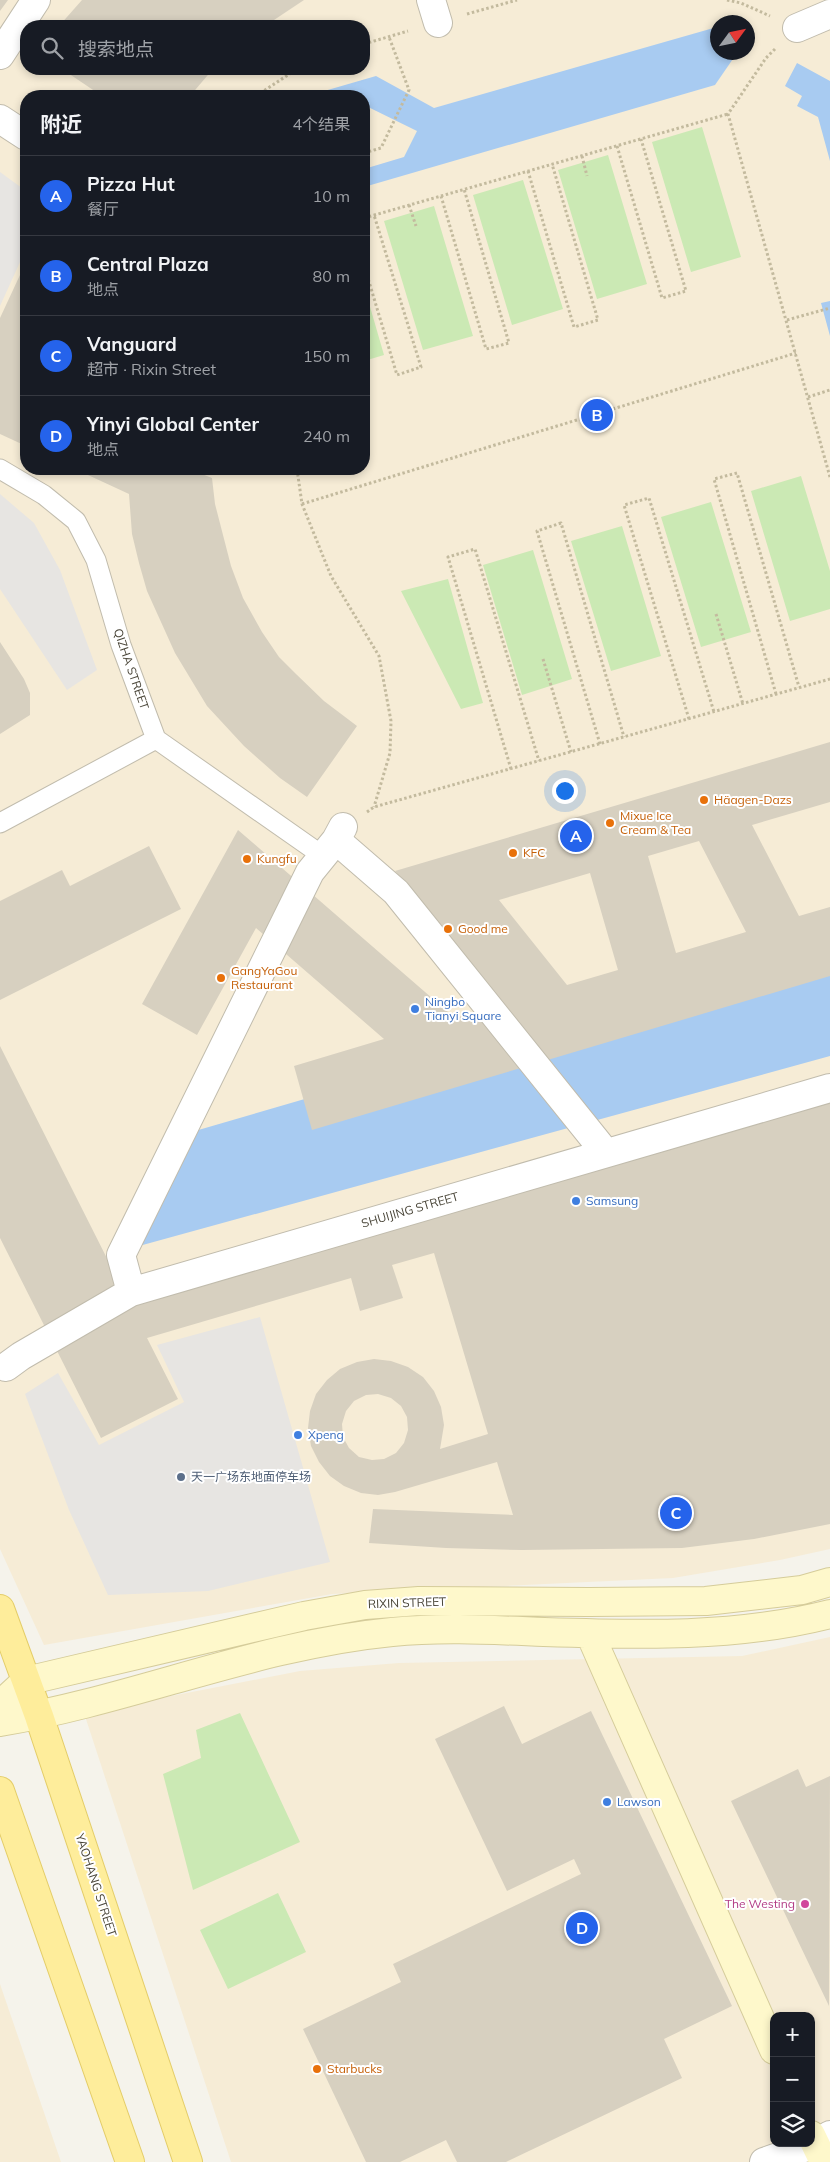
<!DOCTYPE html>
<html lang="zh">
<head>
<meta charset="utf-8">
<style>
  body { margin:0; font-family:Mulish,"Noto Sans SC",sans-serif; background:#242831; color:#f1f3f6 }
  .controls { position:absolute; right:15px; bottom:15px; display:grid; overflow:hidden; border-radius:10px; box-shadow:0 2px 8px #0003 }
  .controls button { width:45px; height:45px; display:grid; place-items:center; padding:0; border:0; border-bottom:1px solid #363941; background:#171b24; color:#f1f3f6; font:25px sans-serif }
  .compass { position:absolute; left:710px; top:15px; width:45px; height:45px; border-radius:50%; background:#171b24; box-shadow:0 2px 8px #0003; rotate:57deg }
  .you { position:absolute; left:564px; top:790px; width:18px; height:18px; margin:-12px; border:4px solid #fff; border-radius:50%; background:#1a73e8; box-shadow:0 0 0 8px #1a73e833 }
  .badge { display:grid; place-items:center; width:32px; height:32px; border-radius:50%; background:#2563eb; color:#fff; font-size:16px; font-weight:700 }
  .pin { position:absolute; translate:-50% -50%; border:2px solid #fff; box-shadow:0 1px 5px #0006 }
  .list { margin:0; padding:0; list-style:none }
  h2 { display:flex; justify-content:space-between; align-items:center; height:65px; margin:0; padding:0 20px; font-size:21px }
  h2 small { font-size:16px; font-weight:400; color:#9ea1a6 }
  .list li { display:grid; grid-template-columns:32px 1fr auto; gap:15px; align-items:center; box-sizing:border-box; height:80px; padding:0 20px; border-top:1px solid #363941 }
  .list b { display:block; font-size:19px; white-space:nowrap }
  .list p { margin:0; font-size:16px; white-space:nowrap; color:#9ea1a6 }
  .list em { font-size:16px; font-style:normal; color:#9ea1a6 }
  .icon { flex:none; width:28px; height:28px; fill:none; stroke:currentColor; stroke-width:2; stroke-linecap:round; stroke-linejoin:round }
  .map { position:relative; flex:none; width:830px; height:2162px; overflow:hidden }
  .search { position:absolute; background:#171b24; box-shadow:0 2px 8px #0003; left:20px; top:20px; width:350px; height:55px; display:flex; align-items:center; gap:12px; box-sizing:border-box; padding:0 18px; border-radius:20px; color:#9ea1a6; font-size:19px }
  .panel { position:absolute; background:#171b24; box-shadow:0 2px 8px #0003; left:20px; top:90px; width:350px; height:385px; border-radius:20px }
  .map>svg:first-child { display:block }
  .commercial { fill:#f6ecd6; fill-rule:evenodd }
  .green { fill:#cbe9b4 }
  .parking { fill:#e7e5e2 }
  .water { fill:#a8cbf1 }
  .building { fill:#d7d0c0; fill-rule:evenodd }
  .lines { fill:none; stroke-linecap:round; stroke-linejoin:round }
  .lane-casing { stroke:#c1bcad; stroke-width:21 }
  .street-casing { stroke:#c1bcad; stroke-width:30 }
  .secondary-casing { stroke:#d5cc9a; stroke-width:30 }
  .primary-casing { stroke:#e4cd69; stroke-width:30 }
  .path { stroke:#c3ba9e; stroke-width:3; stroke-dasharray:2.5 2.5; stroke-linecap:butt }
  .lane { stroke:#fff; stroke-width:19 }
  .street { stroke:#fff; stroke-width:28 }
  .secondary { stroke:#fef8cb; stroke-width:28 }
  .primary { stroke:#feed9b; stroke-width:28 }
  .food-dot { fill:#e8710a; stroke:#fff; stroke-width:2 }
  .shop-dot { fill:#3f7fe0; stroke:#fff; stroke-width:2 }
  .service-dot { fill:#5c6f8a; stroke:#fff; stroke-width:2 }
  .hotel-dot { fill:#d1479c; stroke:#fff; stroke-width:2 }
  .labels { text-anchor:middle; stroke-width:4; stroke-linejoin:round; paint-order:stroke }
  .street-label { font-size:12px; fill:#494538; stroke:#fff }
  .food-label { font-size:12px; fill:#c56008; stroke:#fff; text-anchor:start }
  .shop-label { font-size:12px; fill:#366cbe; stroke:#fff; text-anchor:start }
  .service-label { font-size:12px; fill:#4e5e75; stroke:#fff; text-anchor:start }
  .hotel-label { font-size:12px; fill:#b23c85; stroke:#fff; text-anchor:end }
</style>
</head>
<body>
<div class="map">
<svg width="830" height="2162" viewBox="0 0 830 2162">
  <rect width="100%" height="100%" fill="#f5f3eb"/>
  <!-- commercial -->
  <path class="commercial" d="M0 0H830V1549L780 1560 673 1578 332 1594 44 1645 0 1549ZM718 22H748V52H718ZM26 26H364V69H26ZM26 96H364V469H26Z
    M830 1637V2162H231L84 1713 300 1671 399 1663 742 1656ZM774 2016H811V2143H774Z
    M0 1984 61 2162H0Z"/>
  <!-- green -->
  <path class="green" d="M702 127 741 257 691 272 652 142Z
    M608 155 647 284 597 299 558 170Z
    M523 180 563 309 512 325 473 195Z
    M434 206 473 336 423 350 384 221Z
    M364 286 384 355 364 361Z
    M801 476 830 571V609L790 621 751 491Z
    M711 502 751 632 701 647 661 517Z
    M622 526 661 656 611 671 571 541Z
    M533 550 572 679 522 695 483 565Z
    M448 579 483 703 461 709 401 591Z
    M240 1713 300 1842 193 1890 163 1774 201 1758 196 1730Z
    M278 1893 306 1952 228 1989 200 1930Z"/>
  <!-- parking -->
  <path class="parking" d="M0 172 26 191V249L0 306Z
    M0 494 34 523 60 570 97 670 67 690 0 589Z
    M260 1317 330 1562 208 1591 108 1595 69 1510 25 1394 58 1373 99 1445 184 1402 157 1345Z"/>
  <!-- water -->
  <path class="water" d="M717 27 718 52 737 53 715 85 364 187V169L404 157 417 131 364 105V96H307L376 76 434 108Z
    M797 63 830 81V161L818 117 797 106 802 96 785 86Z
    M830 301V336L821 303Z
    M830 946V1056L139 1246 195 1131Z"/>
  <!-- building -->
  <path class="building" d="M0 0H8L0 11Z
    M82 0H304L265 26H59Z
    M62 69H213L190 96H102Z
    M26 262V446L0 434V318Z
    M75 469H189L212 478 215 504 231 566 243 598 262 632 279 657 296 674 324 701 357 726 307 797 280 778 244 746 207 706 175 653 147 591 139 563 132 534 129 494Z
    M0 642 24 679 30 693V715L0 734Z
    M830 742V802L752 825 799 916 830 907V976L312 1130 294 1066 384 1039 256 928 197 1035 142 1004 238 830 455 1018 501 1005 395 871ZM699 841 746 932 676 953 648 856ZM590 873 618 970 567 985 499 900Z
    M149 846 181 909 0 1000V901L62 870 70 886Z
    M0 1046 131 1306 830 1098V1524L754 1539 682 1548 522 1550 446 1548 369 1543 373 1509 513 1515 497 1462 395 1492 378 1495 361 1493 344 1486 330 1476 319 1462 311 1446 308 1428 310 1411 316 1394 327 1380 340 1369 357 1362 374 1359 391 1361 408 1367 423 1377 434 1391 441 1407 444 1425 440 1449 488 1434 434 1253 392 1265 403 1298 360 1311 351 1278 147 1338 178 1399 101 1438 0 1238ZM378 1394 391 1398 401 1406 407 1417 408 1430 404 1443 396 1453 384 1459 372 1460 359 1457 349 1448 343 1437 342 1424 346 1411 354 1401 366 1395Z
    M504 1706 522 1744 591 1711 732 2006 664 2039 682 2078 506 2162H457L446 2140 400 2162H366L303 2029 401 1982 393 1964 581 1874 574 1859 507 1891 435 1739Z
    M798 1769 806 1787 830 1776 829 2006 731 1801Z"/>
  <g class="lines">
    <!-- lane casing -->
    <g class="lane-casing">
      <path id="lane" d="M0 469 44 495 76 521 96 560 121 645 156 739 0 823
        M156 739 323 856"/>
    </g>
    <!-- street casing -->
    <g class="street-casing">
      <path id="street" d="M431 0 438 23
        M797 28 830 14
        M0 55 36 0
        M0 119 26 136
        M336 840 396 892 605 1152
        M131 1292 121 1255 310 872 336 840 343 827
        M6 1367 21 1356 131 1292 830 1088
        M764 2162 815 2144 830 2135"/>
    </g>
    <!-- secondary casing -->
    <g class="secondary-casing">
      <path id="secondary" d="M590 1634 774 2050
        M0 1705 26 1681 304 1616 365 1605 419 1601 589 1602 706 1601 802 1590 830 1582
        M0 1722C132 1700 257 1645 392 1632 442 1627 493 1630 544 1632 640 1635 736 1638 830 1614
        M811 2135 824 2162"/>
    </g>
    <!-- primary casing -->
    <g class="primary-casing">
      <path id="primary" d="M0 1609 39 1716 188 2162
        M0 1791 130 2162"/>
    </g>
    <!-- path -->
    <path class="path" d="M727 0 741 3 770 16
      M467 14 517 0
      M364 44 408 31
      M775 49 766 58 728 114 830 477
      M256 96 297 69
      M617 146 662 298 686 291 641 139
      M364 153 381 148 409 90 389 37
      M582 156 587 176
      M528 171 574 327 598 320 552 164
      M441 196 486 349 509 343 464 189
      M409 205 416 226
      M364 218 728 114
      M364 265 397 375 421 367 374 215
      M787 320 830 308
      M808 397 830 390
      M297 469 302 504 331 576 379 656 391 721 390 753 374 807
      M302 504 796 353
      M716 614 743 704
      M543 659 571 752
      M776 694 714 479 737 473 799 687
      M689 719 624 505 649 498 714 712
      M600 744 537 531 561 523 624 737
      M511 769 448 557 475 549 539 761
      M367 812 374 807 830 679"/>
    <!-- lane -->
    <use href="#lane" class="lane"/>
    <!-- street -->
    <use href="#street" class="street"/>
    <!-- secondary -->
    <use href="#secondary" class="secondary"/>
    <!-- primary -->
    <use href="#primary" class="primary"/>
  </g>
  <!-- markers -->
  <g class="food-dot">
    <circle cx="704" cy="800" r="5"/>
    <circle cx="610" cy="823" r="5"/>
    <circle cx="513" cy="853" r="5"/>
    <circle cx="247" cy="859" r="5"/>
    <circle cx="448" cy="929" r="5"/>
    <circle cx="221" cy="978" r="5"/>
    <circle cx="317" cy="2069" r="5"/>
  </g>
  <g class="shop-dot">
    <circle cx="415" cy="1009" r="5"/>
    <circle cx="576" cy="1201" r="5"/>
    <circle cx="298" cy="1435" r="5"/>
    <circle cx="607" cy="1802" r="5"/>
  </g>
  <circle class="service-dot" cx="181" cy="1477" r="5"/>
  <circle class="hotel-dot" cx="805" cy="1904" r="5"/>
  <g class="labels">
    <!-- street labels -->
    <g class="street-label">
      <text transform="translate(131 669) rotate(71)" y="4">QIZHA STREET</text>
      <text transform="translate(410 1210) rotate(-16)" y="4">SHUIJING STREET</text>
      <text transform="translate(407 1603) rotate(-2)" y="4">RIXIN STREET</text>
      <text transform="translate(96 1885) rotate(72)" y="4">YAOHANG STREET</text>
    </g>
    <!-- food labels -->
    <g class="food-label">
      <text x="714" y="804">Häagen-Dazs</text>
      <text x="620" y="820">Mixue Ice<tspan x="620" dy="14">Cream &amp; Tea</tspan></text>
      <text x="523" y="857">KFC</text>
      <text x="257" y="863">Kungfu</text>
      <text x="458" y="933">Good me</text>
      <text x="231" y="975">GangYaGou<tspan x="231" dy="14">Restaurant</tspan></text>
      <text x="327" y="2073">Starbucks</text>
    </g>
    <!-- shop labels -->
    <g class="shop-label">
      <text x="425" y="1006">Ningbo<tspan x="425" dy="14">Tianyi Square</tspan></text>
      <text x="586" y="1205">Samsung</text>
      <text x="308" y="1439">Xpeng</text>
      <text x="617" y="1806">Lawson</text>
    </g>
    <!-- service labels -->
    <g class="service-label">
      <text x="191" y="1481">天一广场东地面停车场</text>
    </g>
    <!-- hotel labels -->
    <g class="hotel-label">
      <text x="795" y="1908">The Westing</text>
    </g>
  </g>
</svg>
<div class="controls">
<button>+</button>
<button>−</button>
<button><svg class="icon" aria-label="layers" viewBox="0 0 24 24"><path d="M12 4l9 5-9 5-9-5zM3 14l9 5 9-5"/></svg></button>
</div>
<svg class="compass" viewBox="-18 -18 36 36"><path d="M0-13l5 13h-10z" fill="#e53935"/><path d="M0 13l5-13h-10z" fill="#9ea1a6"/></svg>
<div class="you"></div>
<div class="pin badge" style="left:576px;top:836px">A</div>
<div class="pin badge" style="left:597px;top:415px">B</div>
<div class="pin badge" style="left:676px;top:1513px">C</div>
<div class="pin badge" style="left:582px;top:1928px">D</div>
<div class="search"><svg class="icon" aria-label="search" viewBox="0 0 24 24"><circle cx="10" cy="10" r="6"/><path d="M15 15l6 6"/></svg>搜索地点</div>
<section class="panel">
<h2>附近<small>4个结果</small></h2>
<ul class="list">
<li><span class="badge">A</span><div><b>Pizza Hut</b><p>餐厅</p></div><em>10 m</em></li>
<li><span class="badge">B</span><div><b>Central Plaza</b><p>地点</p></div><em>80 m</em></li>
<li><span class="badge">C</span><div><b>Vanguard</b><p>超市 · Rixin Street</p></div><em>150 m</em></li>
<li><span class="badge">D</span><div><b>Yinyi Global Center</b><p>地点</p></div><em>240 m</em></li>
</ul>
</section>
</div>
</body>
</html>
